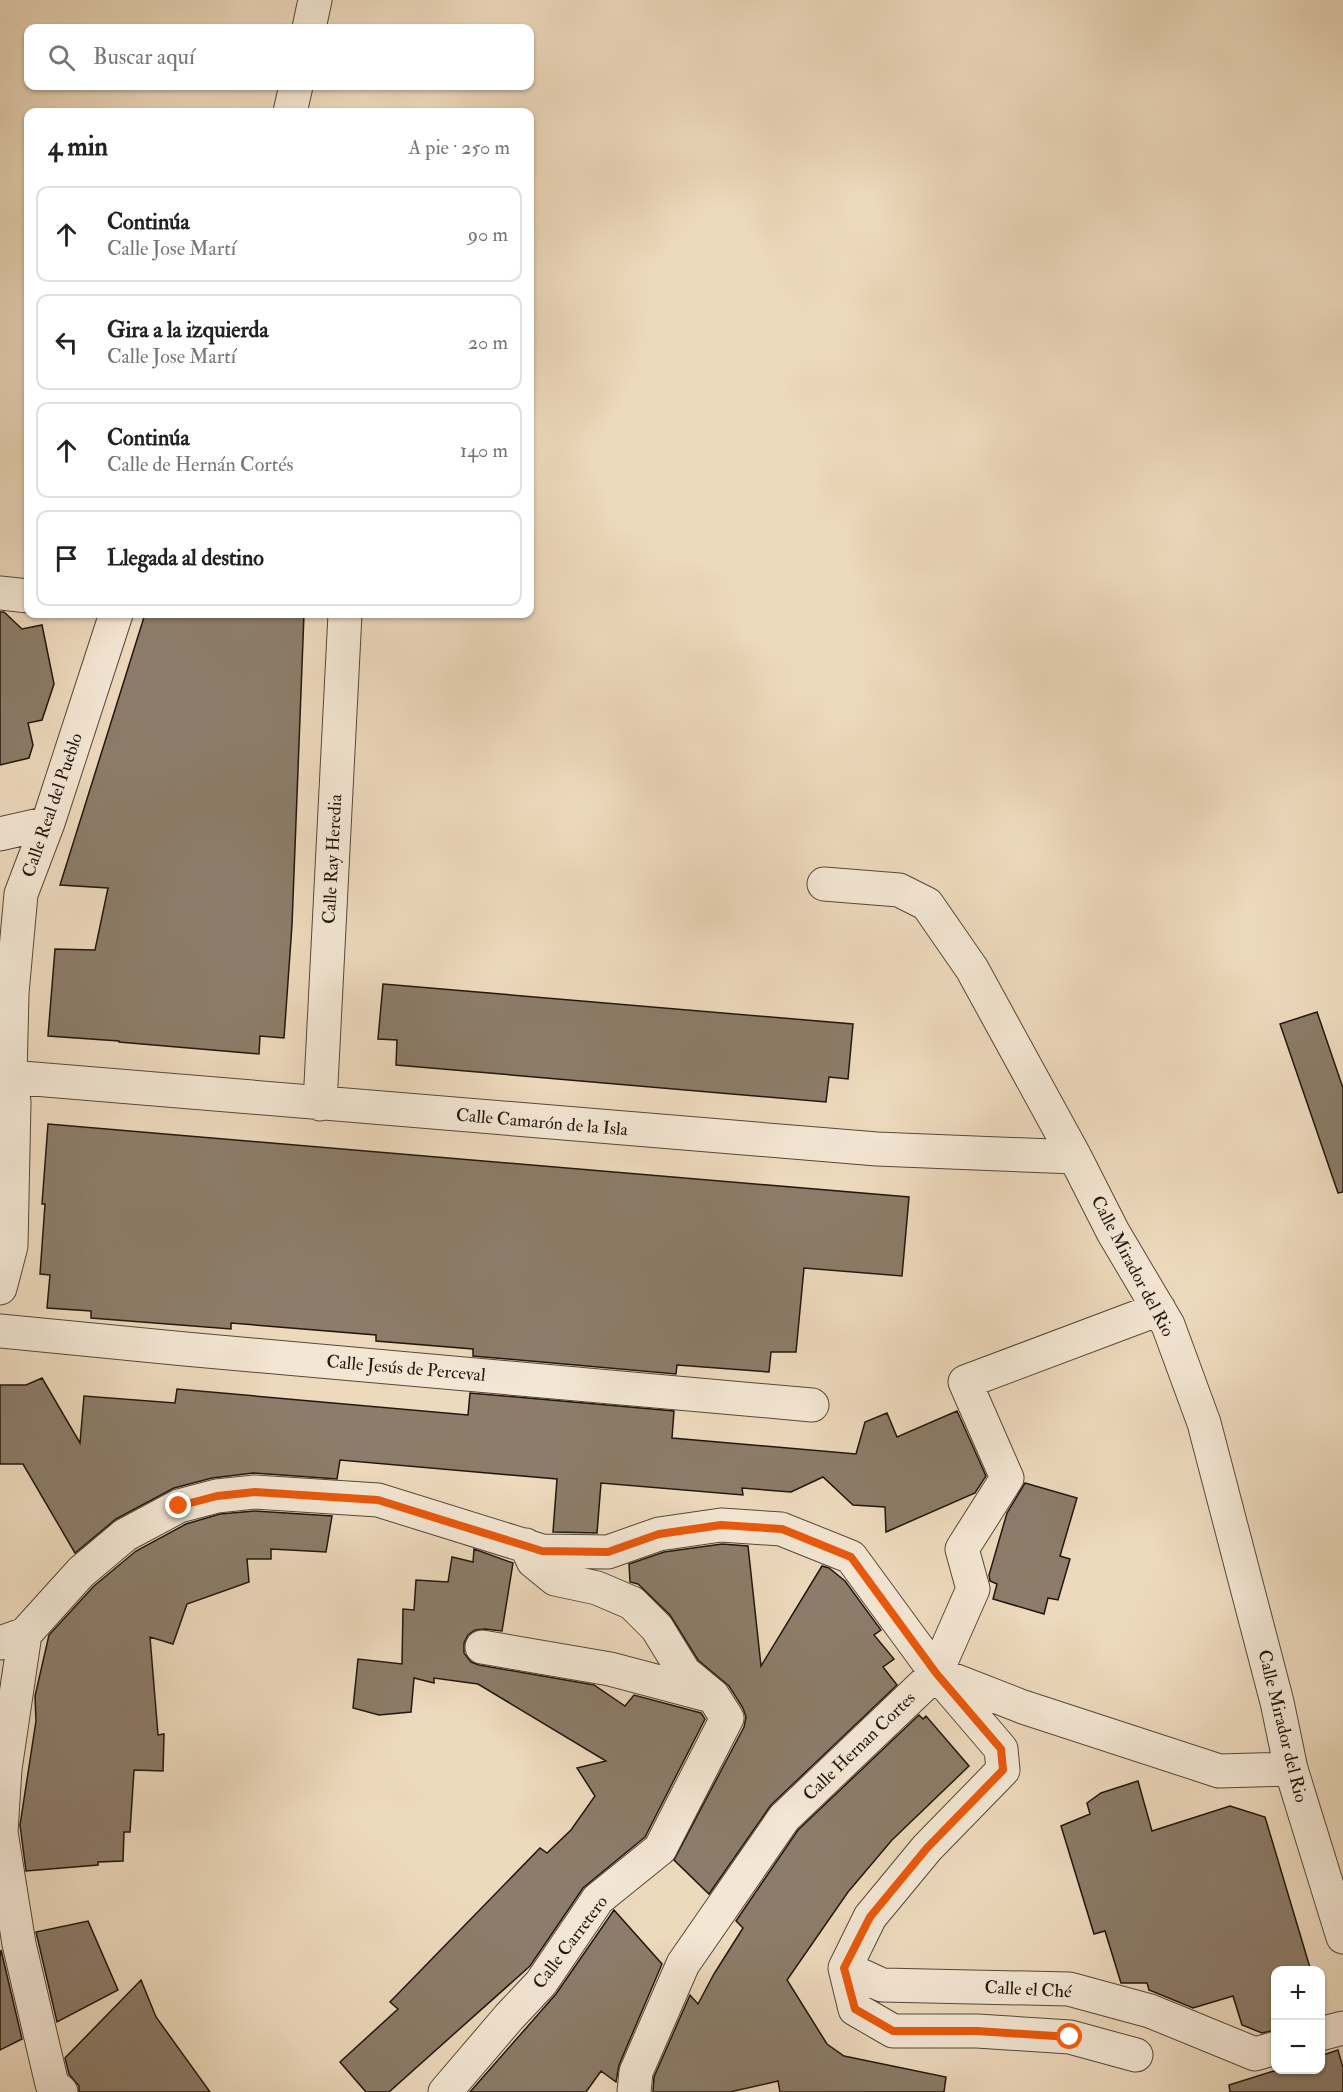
<!DOCTYPE html>
<html lang="es">
<head>
<meta charset="utf-8">
<style>
  body { margin:0; font-family:"IM FELL Double Pica",serif; background:#f2f2f2; color:#222 }
  .controls { position:absolute; right:18px; bottom:18px; display:grid; overflow:hidden; border-radius:12px; box-shadow:0 2px 4px #0004 }
  .controls button { width:54px; height:54px; display:grid; place-items:center; padding:0; border:0; border-bottom:2px solid #e0e0e0; background:#fff; color:#222; font:30px sans-serif }
  .stop { position:absolute; width:18px; height:18px; margin:-14px; border:4px solid #ea580c; border-radius:50%; background:#fff }
  .stop.end { background:#ea580c; border-color:#fff; box-shadow:0 2px 6px #0008 }
  .list { margin:0; padding:0; list-style:none }
  h2 { display:flex; justify-content:space-between; align-items:center; height:78px; margin:0; padding:0 24px; font-size:26px }
  h2 small { font-size:20px; font-weight:400; color:#767676 }
  .list li { display:grid; grid-template-columns:39px 1fr auto; gap:18px; align-items:center; box-sizing:border-box; height:96px; margin:0 12px 12px; padding:0 12px; border:2px solid #e0e0e0; border-radius:12px }
  .list b { display:block; font-size:22px; white-space:nowrap }
  .list p { margin:0; font-size:20px; white-space:nowrap; color:#767676 }
  .list em { font-size:20px; font-style:normal; color:#767676 }
  .icon { flex:none; width:33px; height:33px; fill:none; stroke:currentColor; stroke-width:2; stroke-linecap:round; stroke-linejoin:round }
  .map { position:relative; flex:none; width:1343px; height:2092px; overflow:hidden }
  .search { position:absolute; background:#fff; box-shadow:0 2px 4px #0004; left:24px; top:24px; width:510px; height:66px; display:flex; align-items:center; gap:15px; box-sizing:border-box; padding:0 21px; border-radius:12px; color:#767676; font-size:22px }
  .panel { position:absolute; background:#fff; box-shadow:0 2px 4px #0004; left:24px; top:108px; width:510px; height:510px; border-radius:12px }
  .map>svg:first-child { display:block }
  .building { fill:#8c7c69; stroke:#22170f; stroke-width:1.5 }
  .lines { fill:none; stroke-linecap:round; stroke-linejoin:round }
  .minor-casing { stroke:#55483a; stroke-width:35 }
  .minor { stroke:#f3e6d3; stroke-width:33 }
  .route { stroke:#ea580c; stroke-width:8 }
  .labels { text-anchor:middle; stroke-width:6; stroke-linejoin:round; paint-order:stroke }
  .street-label { font-size:18px; fill:#22170f; stroke:#f3e6d3 }
</style>
</head>
<body>
<div class="map">
<svg width="1343" height="2092" viewBox="0 0 1343 2092">
  <rect width="100%" height="100%" fill="#edd9bc"/>
  <filter id="stains"><feTurbulence type="fractalNoise" baseFrequency=".00333" numOctaves="4"/><feColorMatrix values="0 0 0 0 .2 0 0 0 0 .09 0 0 0 0 .02 0 0 0 .5 -.17"/></filter>
  <radialGradient id="worn" r=".72"><stop offset=".6" stop-color="#630" stop-opacity="0"/><stop offset="1" stop-color="#630" stop-opacity=".3"/></radialGradient>
  <!-- building -->
  <path class="building" d="M0 612H4L22 629 42 625 54 684 42 720 28 723 33 745 29 758 0 765Z
    M145 614H304L292 925 284 1038 260 1036 259 1054 119 1042V1041L48 1036 55 949 95 950 108 888 60 885Z
    M383 984 853 1024 848 1079 829 1077 826 1102 396 1065 397 1040 378 1039Z
    M1317 1012 1343 1088V1192L1338 1193 1280 1024Z
    M48 1124 909 1197 902 1276 804 1268 796 1352H771L769 1372 677 1365 676 1374 473 1356V1349L376 1341V1335L231 1323V1329L91 1318V1311L47 1308 50 1275 40 1274 45 1204H42Z
    M42 1378 80 1443 84 1396 175 1403 177 1389 468 1415 470 1393 674 1411 672 1438 856 1454 865 1422 887 1413 897 1437 957 1411 986 1476 975 1493 886 1532 885 1507 853 1505 823 1477 791 1492 742 1488 743 1495 601 1483 597 1533 553 1532 557 1479 340 1460 337 1479 253 1473 212 1478 174 1488 116 1519 75 1553 23 1464H0V1385H26Z
    M1025 1483 1077 1498 1060 1556 1070 1559 1058 1600 1048 1598 1044 1614 993 1599 997 1584 990 1581 989 1575 1007 1513Z
    M255 1511 332 1516 326 1552 271 1549V1559H247L249 1582 187 1604 173 1644 150 1637 158 1735 164 1734 163 1771 134 1770 130 1832H124L123 1861 98 1862V1865L26 1871 20 1825 36 1721 35 1696 49 1635 94 1586 136 1551 186 1524 220 1514Z
    M722 1544 748 1546 761 1666 822 1566 829 1568 845 1581 881 1630 874 1635 894 1659 883 1667 897 1685 771 1805 709 1894 674 1860 744 1727 746 1717 743 1708 729 1686 698 1660 670 1615 638 1584 630 1582 629 1564 664 1552Z
    M474 1549 513 1563 502 1631 485 1629 475 1630 468 1635 464 1643V1653L471 1662 479 1665 594 1685 625 1706 634 1695 701 1713 705 1719 645 1837 583 1888 530 1966 389 2092H366L340 2062 398 2009 390 2002 540 1848 547 1853 571 1830 595 1796 577 1768 606 1761 478 1684 434 1678V1683L414 1678 411 1712 379 1715 353 1708 358 1659 402 1664 403 1609 414 1610 416 1580 448 1582 452 1557 473 1562Z
    M919 1715 923 1719 926 1716 969 1766 892 1840 848 1892 787 1980 827 2044 844 2056 946 2077 944 2092H780L778 2081 730 2092H653L654 2077 690 1995 698 2004 714 1974 743 1928 736 1921 798 1830Z
    M1138 1781 1152 1831 1230 1806 1265 1817 1311 1971H1275V2030L1262 2033 1242 2025 1233 1996 1193 2008 1149 1990 1147 1983H1121L1105 1931 1094 1934 1061 1826 1090 1814 1087 1803 1101 1793Z
    M614 1910 662 1964 619 2065 616 2082 601 2071 586 2092H470L556 1994Z
    M88 1921 118 1990 57 2022 36 1932Z
    M1 1950 22 2039 0 2050V1957Z
    M141 1980 156 2017 210 2092H79V2086L69 2074 65 2058Z
    M1338 2050 1343 2068V2092H1230L1229 2085 1277 2070H1320V2056Z"/>
  <g class="lines">
    <!-- minor casing -->
    <g class="minor-casing">
      <path id="minor" d="M309 28 315 0
        M290 112 296 86
        M0 593 28 596
        M0 834 48 823
        M824 884 899 890 927 904 972 969 1075 1157 1113 1232 1168 1325 1204 1423 1277 1702 1291 1769 1343 1937
        M10 1077 877 1149 1075 1157
        M320 1104 345 614
        M0 1288 11 1246 14 1102 10 1077 12 993 21 894 48 823 116 614
        M0 1331 185 1349 812 1405
        M25 1634 5 1769 1 1832 19 1944 52 2084 61 2092
        M0 1643 25 1634 81 1572 125 1535 179 1506 217 1496 255 1492 378 1500 542 1551 608 1552 659 1534 721 1525 781 1529 851 1557 936 1673 1001 1749 1003 1770 927 1848 870 1917 845 1968 855 2009 893 2031H977L1070 2037 1136 2055
        M482 1647 610 1669 708 1695
        M941 1675 1023 1707 1219 1771 1291 1769
        M845 1968 882 1985 1069 1989 1150 2011 1255 2054 1276 2048
        M1320 2034 1343 2028
        M445 2092 509 2017 541 1983 598 1899 660 1849 727 1718 713 1696 684 1672 657 1628 632 1603 597 1588 555 1579 533 1561 526 1545
        M634 2092 636 2072 683 1964 784 1818 936 1673 973 1589 962 1549 1007 1478 965 1382 1159 1309"/>
    </g>
    <!-- minor -->
    <use href="#minor" class="minor"/>
  </g>
  <g class="lines">
    <!-- route -->
    <path class="route" d="M179 1506 217 1496 255 1492 378 1500 542 1551 608 1552 659 1534 721 1525 782 1529 851 1557 936 1673 1001 1749 1003 1770 927 1848 870 1917 844 1968 855 2009 893 2031H977L1070 2037"/>
  </g>
  <g class="labels">
    <!-- street labels -->
    <g class="street-label">
      <text transform="translate(52 805) rotate(-71)" y="6">Calle Real del Pueblo</text>
      <text transform="translate(332 859) rotate(-87)" y="6">Calle Ray Heredia</text>
      <text transform="translate(542 1122) rotate(5)" y="6">Calle Camarón de la Isla</text>
      <text transform="translate(1133 1266) rotate(62)" y="6">Calle Mirador del Rio</text>
      <text transform="translate(406 1368) rotate(5)" y="6">Calle Jesús de Perceval</text>
      <text transform="translate(1283 1726) rotate(76)" y="6">Calle Mirador del Rio</text>
      <text transform="translate(859 1746) rotate(-44)" y="6">Calle Hernan Cortes</text>
      <text transform="translate(570 1942) rotate(-53)" y="6">Calle Carretero</text>
      <text transform="translate(1028 1989) rotate(3)" y="6">Calle el Ché</text>
    </g>
  </g>
  <rect width="100%" height="100%" filter="url(#stains)"/>
  <rect width="100%" height="100%" fill="url(#worn)"/>
</svg>
<div class="controls">
<button>+</button>
<button>−</button>
</div>
<div class="stop" style="left:1070px;top:2037px"></div>
<div class="stop end" style="left:179px;top:1506px"></div>
<div class="search"><svg class="icon" aria-label="search" viewBox="0 0 24 24"><circle cx="10" cy="10" r="6"/><path d="M15 15l6 6"/></svg>Buscar aquí</div>
<section class="panel">
<h2>4 min<small>A pie · 250 m</small></h2>
<ul class="list">
<li><svg class="icon" aria-label="ahead" viewBox="0 0 24 24"><path d="M12 20V5M6 11l6-6 6 6"/></svg><div><b>Continúa</b><p>Calle Jose Martí</p></div><em>90 m</em></li>
<li><svg class="icon" aria-label="left" viewBox="0 0 24 24"><path d="M17 20v-9H6M10 6l-5 5 5 5"/></svg><div><b>Gira a la izquierda</b><p>Calle Jose Martí</p></div><em>20 m</em></li>
<li><svg class="icon" aria-label="ahead" viewBox="0 0 24 24"><path d="M12 20V5M6 11l6-6 6 6"/></svg><div><b>Continúa</b><p>Calle de Hernán Cortés</p></div><em>140 m</em></li>
<li><svg class="icon" aria-label="arrive" viewBox="0 0 24 24"><path d="M6 21V4h12l-3 4 3 4H6"/></svg><div><b>Llegada al destino</b></div></li>
</ul>
</section>
</div>
</body>
</html>
